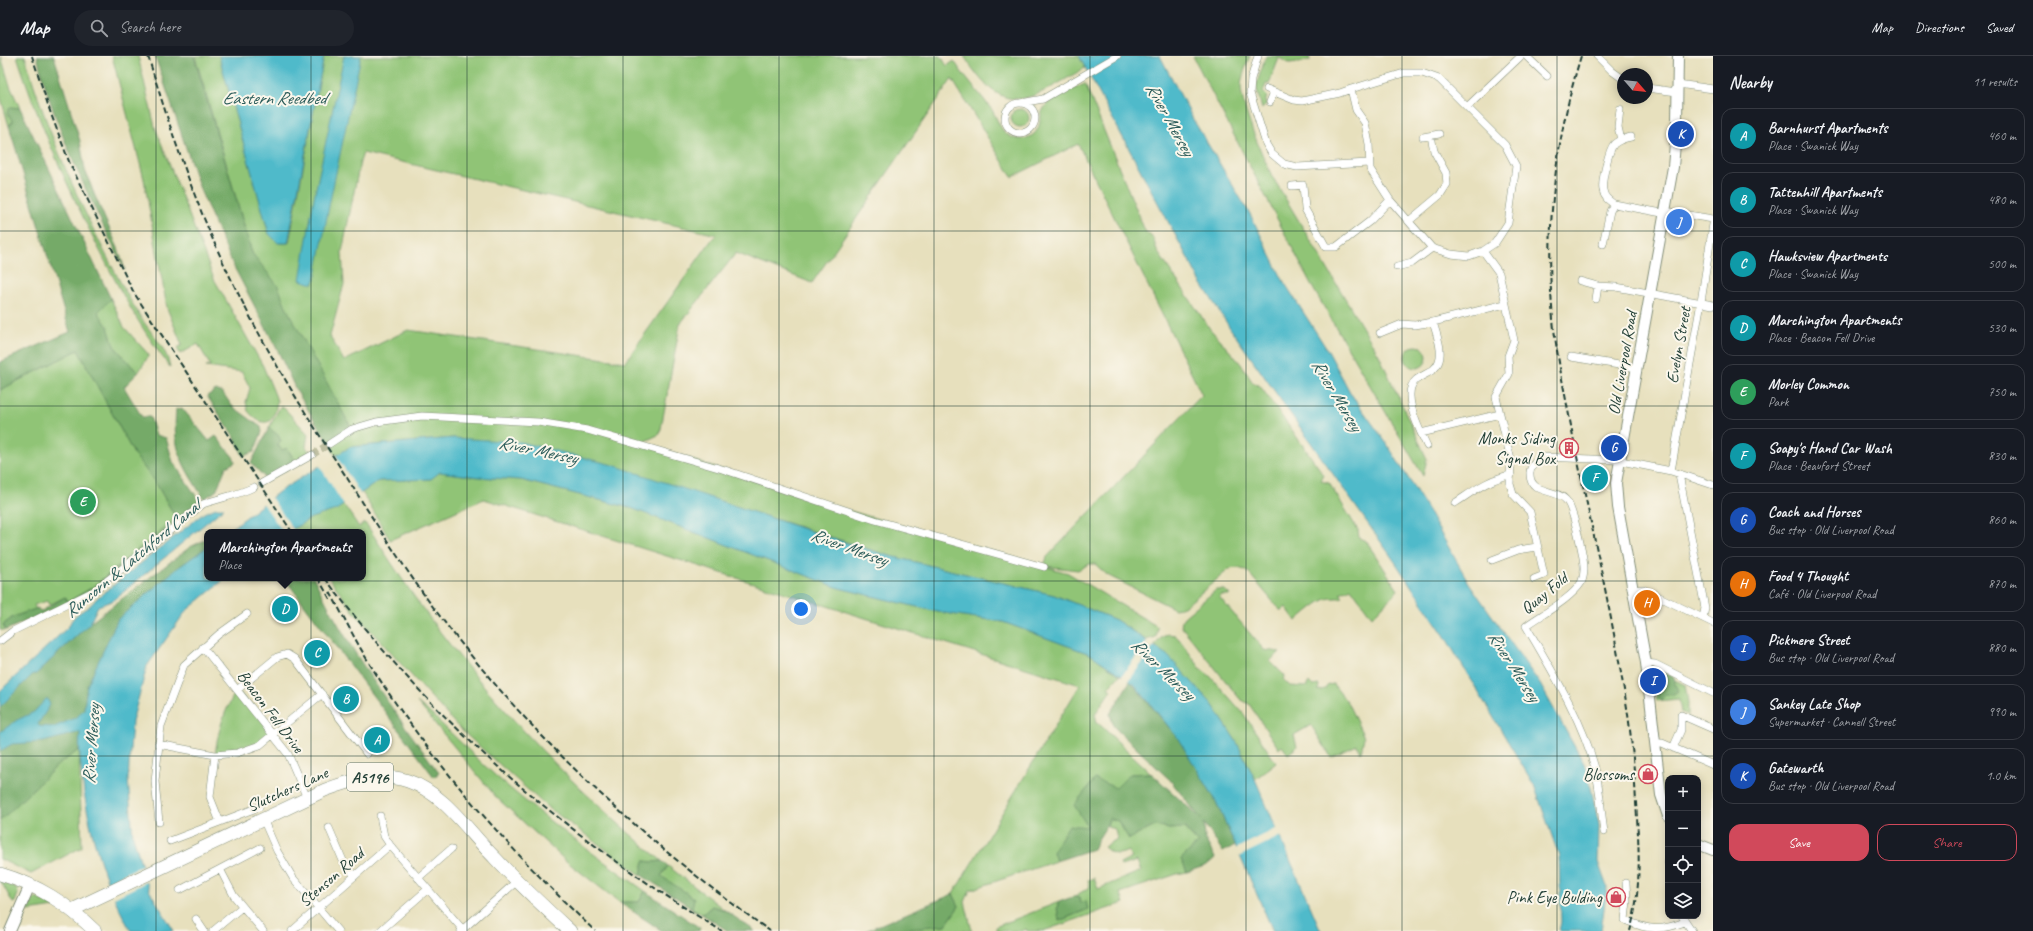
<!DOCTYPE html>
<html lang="en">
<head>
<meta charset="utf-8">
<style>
  body { margin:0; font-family:Caveat,sans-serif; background:#20242c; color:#f1f3f6 }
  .controls { position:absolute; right:12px; bottom:12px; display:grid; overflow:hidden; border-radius:8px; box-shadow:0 2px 10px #0003 }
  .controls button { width:36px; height:36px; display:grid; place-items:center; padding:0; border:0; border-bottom:1px solid #363941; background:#171b24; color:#f1f3f6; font:20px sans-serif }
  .compass { position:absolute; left:1617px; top:12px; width:36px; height:36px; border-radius:50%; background:#171b24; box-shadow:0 2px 10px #0003; rotate:118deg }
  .you { position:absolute; left:801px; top:553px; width:14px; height:14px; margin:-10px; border:3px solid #fff; border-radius:50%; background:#1a73e8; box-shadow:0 0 0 6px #1a73e833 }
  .badge { display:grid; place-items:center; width:26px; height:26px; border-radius:50%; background:#d1495b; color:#fff; font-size:13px; font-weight:700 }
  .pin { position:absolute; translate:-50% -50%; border:2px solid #fff; box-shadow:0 1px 4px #0006 }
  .popup { position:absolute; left:204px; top:473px; width:162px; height:52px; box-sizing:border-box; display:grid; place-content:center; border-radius:8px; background:#171b24; filter:drop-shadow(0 1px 3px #0005); font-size:13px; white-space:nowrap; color:#9ea1a6 }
  .popup b { font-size:15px; color:#f1f3f6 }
  .popup::after { content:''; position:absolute; left:50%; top:100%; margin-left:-8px; border:8px solid transparent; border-top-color:#171b24 }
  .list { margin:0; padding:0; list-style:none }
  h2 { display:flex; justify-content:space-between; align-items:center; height:52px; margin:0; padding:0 16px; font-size:17px }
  h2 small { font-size:13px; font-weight:400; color:#9ea1a6 }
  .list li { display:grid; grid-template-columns:26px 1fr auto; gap:12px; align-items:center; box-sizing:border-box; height:56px; margin:0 8px 8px; padding:0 8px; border:1px solid #363941; border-radius:12px }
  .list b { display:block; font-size:15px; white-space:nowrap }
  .list p { margin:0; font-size:13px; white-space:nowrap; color:#9ea1a6 }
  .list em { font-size:13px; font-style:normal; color:#9ea1a6 }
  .actions { display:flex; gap:8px; padding:12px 16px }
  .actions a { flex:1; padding:9px 0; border:1px solid #d1495b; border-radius:12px; text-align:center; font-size:14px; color:#d1495b }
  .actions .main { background:#d1495b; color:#fff }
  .icon { flex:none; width:22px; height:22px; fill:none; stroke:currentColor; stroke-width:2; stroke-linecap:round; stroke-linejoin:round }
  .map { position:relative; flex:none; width:1713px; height:875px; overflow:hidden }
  header { display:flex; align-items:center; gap:24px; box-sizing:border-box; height:56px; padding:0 20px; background:#171b24; border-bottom:1px solid #363941 }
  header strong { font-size:19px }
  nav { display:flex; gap:22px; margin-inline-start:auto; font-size:14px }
  .search { width:280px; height:36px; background:#20242c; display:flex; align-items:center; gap:10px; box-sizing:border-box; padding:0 14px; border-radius:22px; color:#9ea1a6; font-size:15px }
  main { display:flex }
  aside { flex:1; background:#171b24 }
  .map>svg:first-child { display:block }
  .green { fill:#90c476; stroke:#588055; fill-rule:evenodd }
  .forest { fill:#74aa67; stroke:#4a744e }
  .water { fill:#4fbaca; stroke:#377c7f }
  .pier { fill:#e7e0bd }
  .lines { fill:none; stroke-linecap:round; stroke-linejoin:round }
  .street-tunnel { stroke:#bfbfa2; stroke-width:7; stroke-dasharray:7 3.5; stroke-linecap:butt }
  .street-casing { stroke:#838e78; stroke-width:8 }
  .secondary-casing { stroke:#838e78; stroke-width:12 }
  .highway-casing { stroke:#838e78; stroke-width:14 }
  .street { stroke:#fff; stroke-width:7 }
  .secondary { stroke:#fff; stroke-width:10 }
  .highway { stroke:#fff; stroke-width:13 }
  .rail { stroke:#1f3d34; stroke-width:2; stroke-dasharray:6 3; stroke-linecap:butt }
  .grid { fill:none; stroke:#1f3d34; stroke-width:1; stroke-opacity:0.55 }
  .labels { text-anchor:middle; stroke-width:4; stroke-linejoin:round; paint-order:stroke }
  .shield { fill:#fbf7ec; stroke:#61756b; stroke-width:1 }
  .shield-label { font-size:16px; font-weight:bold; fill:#1f3d34 }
  .street-label { font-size:17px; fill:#1f3d34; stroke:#fbf7ec }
  .poi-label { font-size:17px; fill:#1f3d34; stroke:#fbf7ec; text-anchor:end }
  .water-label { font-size:18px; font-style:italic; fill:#2b5c5a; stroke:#fbf7ec }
</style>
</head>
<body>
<header>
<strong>Map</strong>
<div class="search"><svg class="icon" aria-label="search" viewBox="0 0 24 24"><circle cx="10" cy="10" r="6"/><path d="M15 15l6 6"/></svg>Search here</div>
<nav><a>Map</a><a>Directions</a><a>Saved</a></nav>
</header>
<main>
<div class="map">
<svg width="1713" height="875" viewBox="0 0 1713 875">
  <rect width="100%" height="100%" fill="#fbf7ec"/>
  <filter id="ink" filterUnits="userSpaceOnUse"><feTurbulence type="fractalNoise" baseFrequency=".025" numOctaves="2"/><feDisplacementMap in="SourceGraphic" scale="8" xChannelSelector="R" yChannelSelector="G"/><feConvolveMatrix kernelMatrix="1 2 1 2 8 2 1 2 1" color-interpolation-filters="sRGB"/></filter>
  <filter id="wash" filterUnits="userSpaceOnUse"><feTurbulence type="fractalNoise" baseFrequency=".012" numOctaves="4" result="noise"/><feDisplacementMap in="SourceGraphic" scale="16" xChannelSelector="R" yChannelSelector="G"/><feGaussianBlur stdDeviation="0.9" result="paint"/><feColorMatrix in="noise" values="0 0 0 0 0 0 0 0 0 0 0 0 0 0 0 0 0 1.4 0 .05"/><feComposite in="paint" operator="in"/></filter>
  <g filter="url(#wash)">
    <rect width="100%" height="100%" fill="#e7e0bd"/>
    <!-- green -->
    <path class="green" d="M1 0 10 30 20 52 10 51 13 65 9 70 0 39Z
      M17 0H25C47 76 79 148 116 218 123 231 130 244 138 257 148 275 167 291 170 311 140 272 119 233 97 189 66 128 38 65 17 0Z
      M112 0H138L155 71 214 223 263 310 275 339 277 345 275 356 270 365C261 369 254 362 248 355L246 346 250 332 242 316 206 311 210 309 198 288 180 298 177 292 182 289 167 252 144 123Z
      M195 0H219L269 178 278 187H289L324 0H941L947 10 954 5C965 23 980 37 992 54 997 62 1000 74 1008 79 1016 85 1027 84 1034 78 1041 71 1039 64 1042 56 1047 44 1059 38 1070 33H1073L1085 28 1145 175 1153 182 1157 195 1210 273 1241 308 1253 327 1260 330 1324 419 1321 425 1329 427 1358 474 1359 482 1366 485 1398 534 1372 561 1351 532 1340 537 1343 541C1336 543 1330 541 1324 544 1314 549 1305 558 1296 565L1286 551 1281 555 1247 515C1240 512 1235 511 1228 514L1184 551 1175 553 1107 519 1095 508H1089L1078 514 1044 510 1047 501 1202 339 1078 88 1012 121 952 23 812 227 736 197 680 268 660 378 641 387 829 449 1068 517 1158 571 1156 581 1146 584 1116 564 1054 539 890 500 697 438 453 382 350 391 336 400 329 388 352 373 252 197ZM363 97 717 179 713 182 625 306 408 274 344 305 330 280 344 228 342 196 360 106Z
      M964 0H1079L1085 12C1030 43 1006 67 964 0Z
      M1193 0H1250C1246 10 1242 19 1241 30 1241 51 1262 99 1272 120L1379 299 1427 403 1423 420 1314 234Z
      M1266 0H1309L1310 5 1289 7 1279 2 1269 28H1266L1263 36 1267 40 1265 47 1267 48 1262 53 1256 30Z
      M1011 62a9 9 0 1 1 18 0a9 9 0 1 1-18 0Z
      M111 243 124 271 149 299 138 317 114 290 98 256Z
      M1405 301a11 11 0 1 1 22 0a11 11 0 1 1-22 0Z
      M78 294 134 398 157 429 176 462 93 531 68 546 65 541 49 549 47 545 34 549 36 553 13 561 3 569 6 574H0V334Z
      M280 351 284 352 308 378 306 391 312 399 297 408 287 392 282 394 277 388 281 385 269 372Z
      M440 416 479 421 521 424 631 452 839 532 938 556 1003 566 1090 598 1120 619 1108 632 1111 634 1095 658 1097 666 1151 717 1130 718 1116 732 1089 771 1053 796 1056 805 970 834 965 846 972 875H892L900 872 946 869 959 850 953 838 1080 629 484 443 390 484 362 436 379 425 430 423Z
      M344 449 359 471 364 467 367 469C389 504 412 539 437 572 502 657 579 737 662 805L653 806 644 805 641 819 546 750 460 673 354 556 329 522H363V476H295L293 473 311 462Z
      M1216 534H1225L1230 539H1220V542L1264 594 1280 596 1270 605 1285 620 1283 623 1290 630 1306 631 1309 626 1313 630 1319 629 1318 635 1325 633 1328 629 1333 628 1347 646 1364 681 1361 696 1357 689 1331 701 1311 669 1294 679 1297 691 1288 698 1282 690 1279 693 1249 648 1240 643 1181 570 1182 564 1184 561Z
      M1168 578 1175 579 1179 583 1201 613 1210 620 1243 657 1276 707 1255 723 1236 685 1212 648 1155 589 1161 582Z
      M1656 615 1685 629 1688 646V660L1681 657 1679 643 1657 645 1653 616Z
      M237 634 273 678 260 689 215 699C218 675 224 654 237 634Z
      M417 646C445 669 470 697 497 721 544 762 594 799 645 835L639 846H619L566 805 496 741Z
      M79 694 82 791 31 818 0 803V763L59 708Z
      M1109 762 1118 765 1129 783 1155 770 1169 773 1184 772 1198 787 1181 803 1187 816 1177 818 1120 837 1124 847 1043 875H1027L1026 873 1022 875H995L997 874 995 871 1059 846 1057 851 1059 865 1088 853 1081 847 1080 841 1075 840 1090 831 1088 824 1094 822 1098 833 1141 815 1137 805 1121 810 1120 808 1132 802 1128 795C1117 800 1113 799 1104 791L1117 783 1115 773 1107 771Z
      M668 810 726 855 712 850 703 858 691 853 661 820Z
      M0 824 17 832 18 838 15 846 13 847Z
      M36 842 55 851 28 855C26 848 31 843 36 842Z"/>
    <!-- forest -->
    <path class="forest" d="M37 0H54L80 85 85 114 95 140 118 192 125 214C91 145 55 75 37 0Z
      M155 0H194L252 197 278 230 287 253 352 373 329 388 296 334 278 295 233 209 201 136Z
      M10 51 20 52 111 243 98 256 108 271 114 290 138 317 124 331 142 361H150L156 379 166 382 173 406 199 444 188 456 94 535 6 574 3 569 13 561 38 552 40 556 65 541 68 546 93 531 176 462 157 429 134 398 78 294 0 334V306L70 276 9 70 13 65 7 57Z
      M216 334 223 337 232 350 261 371 262 376 254 396 243 400 235 382 207 340Z
      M182 352 209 385 216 380 234 402 235 406 226 411 216 435 204 443C183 409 172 395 176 353Z
      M269 372 278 379 281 385 277 389 282 394 287 392 297 408 267 424 251 407Z
      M207 483V491L175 514 118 563 87 630 79 694 59 708 0 765V651L33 618H36L90 567 190 491Z
      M286 522H314C347 592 393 654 439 717L434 721 285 523Z
      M1665 617 1674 621 1675 626 1674 629 1676 630 1678 635 1672 639 1666 638 1662 644 1659 642 1656 624 1658 619Z
      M1130 625 1177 681 1214 741 1235 789 1223 796 1204 767 1205 783 1215 802 1207 809 1187 816 1181 803 1198 787 1185 772 1169 773 1155 770 1129 783 1118 765 1109 762C1106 774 1098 781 1093 793L1056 805 1053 796 1069 769 1088 771 1074 749 1095 723 1116 732 1130 718 1151 717 1201 763 1170 724 1114 671 1110 658Z
      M644 805 653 806 662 805 668 810 661 820 694 842 692 853 703 858 712 850 726 855 755 875H728L641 819Z
      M645 835 700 872 699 875H662L619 846H639Z
      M953 838 959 850 946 869C918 871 892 875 865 875Z
      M1075 840 1080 841 1081 847 1086 845 1088 853 1059 865 1057 851 1059 846Z"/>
    <!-- water -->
    <path class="water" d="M219 0H324L288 187H278L269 178Z
      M344 0H361L330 145 315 224 313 228 300 224 314 142Z
      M1079 0H1160L1194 65 1250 158 1284 226 1328 295 1351 338 1387 388 1423 446 1469 527 1540 628 1587 713 1599 769 1598 806 1607 831 1601 875H1559L1561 866 1559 800 1534 729 1444 579 1395 506 1230 272 1200 225Z
      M453 382 521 386 613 409 834 483 890 500 1054 539 1116 564 1167 599 1212 648 1236 685 1255 723 1321 875H1273L1214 741 1177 681 1134 628 1090 598 1003 566 938 556 839 532 631 452 521 424 479 421 440 416 431 423 379 425 336 454 311 462 288 476H227L280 435 350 391Z
      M216 452H224L114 544 98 550 90 567 36 618H33L0 651V635L69 570C73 556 89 554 96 543L204 457Z
      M207 491V522H226L186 555 147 610 132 666 128 724 133 780 149 834 174 875H131C104 828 89 776 82 722 81 707 78 692 80 676L43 686 12 688 0 695V676L17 664 34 656 47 642 50 649 38 668 39 670 54 671 77 661 84 653 87 630 118 563 175 514Z"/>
    <!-- pier -->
    <path class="pier" d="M335 398 361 439 345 451 319 409Z
      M270 440 293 473 294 475 283 476 262 446Z
      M1148 584 1155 589 1128 626 1121 621Z
      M1278 772 1281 780 1238 801 1235 793Z
      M142 809 148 825 112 843 106 827Z"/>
  </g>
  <g filter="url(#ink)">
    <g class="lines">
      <!-- street-tunnel -->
      <path class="street-tunnel" d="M312 399 329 388"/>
      <!-- street casing -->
      <g class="street-casing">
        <path id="street" d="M1258 0 1251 23 1250 37 1266 88 1272 98 1284 108 1297 111 1369 107
          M1526 0 1547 20
          M1597 0 1612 15 1623 23
          M1678 28 1713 33
          M1647 32 1677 36
          M1267 33 1294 44 1302 45 1340 37 1351 33 1404 17H1422L1439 23 1505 89 1516 110 1508 167 1495 187 1483 195 1469 200 1451 198 1432 192 1390 144 1370 113 1369 88 1365 67 1356 54 1351 33
          M1270 46 1274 36
          M1021 47 1043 43 1117 0
          M1005 62a15 15 0 1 1 30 0a15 15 0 1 1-30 0Z
          M1467 51 1521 0
          M1620 53 1618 71 1621 84
          M1423 81 1439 78
          M1292 130 1303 129 1305 153 1326 191H1336L1370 165 1390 144
          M1614 148C1608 144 1604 141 1603 134 1601 126 1609 93 1614 88 1619 84 1625 82 1631 81
          M1409 165 1440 139 1447 128 1446 117 1434 95 1431 80
          M1603 188 1610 155 1614 148 1662 157 1670 156 1713 163
          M1483 195 1499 217 1514 284 1508 300 1509 318 1496 341 1511 404 1510 428 1513 438 1530 456 1544 519 1534 523
          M1397 211 1412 207 1432 192
          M1580 225 1598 230 1616 231 1713 249
          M1596 243 1598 230
          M1380 277 1402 268 1415 269 1433 266 1505 248
          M1571 301 1637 312
          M1421 377 1500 358
          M329 388 352 373 376 366 422 360 538 366 587 374 722 413 875 464 1044 511
          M1427 390C1420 375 1400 337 1416 324 1424 317 1435 317 1439 305 1443 294 1436 277 1433 266
          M1671 415 1701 246 1713 168
          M1679 418 1705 552 1703 562
          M262 427 312 399
          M1455 447C1472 436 1490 422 1511 419
          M1492 504 1518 494 1537 491
          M1634 534 1643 533 1713 567
          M0 585 13 575 94 535 203 448C220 442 238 439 254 431
          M203 591 288 698 307 742
          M1646 607 1655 608 1713 637
          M237 634 277 601 287 598 295 603 367 698
          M1656 687H1662L1713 709
          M158 688 215 699 237 697 260 689 322 638
          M1673 692 1681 674V659L1713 673
          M215 699 210 741 220 766
          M380 760 384 780 390 789 464 875
          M263 763 277 795 293 822 338 875
          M159 766 155 725 161 670 184 609 219 578 247 558
          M329 772 344 807 355 820
          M1604 776C1601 755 1600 733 1595 712 1581 661 1552 615 1526 570 1541 559 1571 543 1581 527 1583 523 1584 516 1584 512 1584 501 1573 451 1566 444 1556 432 1529 439 1530 417 1530 409 1537 405 1543 401L1616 404 1671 415 1713 429
          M170 785 259 751
          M1668 794V806
          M220 813 234 840 263 875
          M418 822 451 793
          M1626 827 1627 845 1625 864C1650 875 1660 875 1685 866
          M180 834 260 792
          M1682 860 1692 875
          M196 863 204 875
          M213 875 242 851
          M292 875 390 789
          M380 875 428 833
          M461 875 517 825"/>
      </g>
      <!-- secondary casing -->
      <g class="secondary-casing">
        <path id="secondary" d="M1668 760 1661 739 1646 607 1618 451 1616 427 1673 111 1677 65 1678 0
          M1698 788 1713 794
          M10 875 30 829"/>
      </g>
      <!-- highway casing -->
      <g class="highway-casing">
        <path id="highway" d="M0 818C38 829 66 847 95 875
          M72 854 325 734C352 724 379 716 408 725 444 737 468 775 494 801 518 827 544 851 570 875"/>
      </g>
      <!-- street -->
      <use href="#street" class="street"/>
      <!-- secondary -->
      <use href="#secondary" class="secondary"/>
      <!-- highway -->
      <use href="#highway" class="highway"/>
      <!-- rail -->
      <path class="rail" d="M32 0 51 58 70 108 134 237 292 476
        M148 0C172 79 198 157 235 231 268 299 308 362 349 425 385 482 422 540 465 592 553 702 656 794 770 875
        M1581 0C1554 87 1544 182 1554 273 1559 313 1568 352 1575 391 1591 469 1609 545 1622 623 1630 664 1634 705 1636 747 1639 790 1642 833 1630 875
        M318 522 330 543
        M325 522C435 669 566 780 722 875
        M330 536C344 561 356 586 371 610 433 708 511 796 595 875"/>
    </g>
  </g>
  <!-- grid -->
  <path class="grid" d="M156 0V875M311 0V875M467 0V875M623 0V875M779 0V875M934 0V875M1090 0V875M1246 0V875M1402 0V875M1557 0V875M0 175H1713M0 350H1713M0 525H1713M0 700H1713"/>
  <!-- icons -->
  <defs>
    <g id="building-ring" transform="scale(1)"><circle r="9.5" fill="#fbf7ec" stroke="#d1495b" stroke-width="1.5"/><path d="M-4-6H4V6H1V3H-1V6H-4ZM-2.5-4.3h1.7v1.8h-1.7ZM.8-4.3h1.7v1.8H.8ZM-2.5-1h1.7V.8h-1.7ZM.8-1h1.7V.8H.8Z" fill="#d1495b"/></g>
    <g id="shop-ring" transform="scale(1)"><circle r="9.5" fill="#fbf7ec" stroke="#d1495b" stroke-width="1.5"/><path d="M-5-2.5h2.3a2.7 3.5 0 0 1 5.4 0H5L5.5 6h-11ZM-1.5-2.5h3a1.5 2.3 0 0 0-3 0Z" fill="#d1495b"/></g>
  </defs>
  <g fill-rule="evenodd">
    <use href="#building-ring" x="1569" y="392"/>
    <use href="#shop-ring" x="1648" y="718"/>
    <use href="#shop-ring" x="1616" y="841"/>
  </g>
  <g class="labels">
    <!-- shield labels -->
    <rect class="shield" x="347" y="707" width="46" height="28" rx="3"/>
    <g class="shield-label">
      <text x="370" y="727">A5196</text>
    </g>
    <!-- street labels -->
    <g class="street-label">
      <text transform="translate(1678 289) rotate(-80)" y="6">Evelyn Street</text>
      <text transform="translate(1622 307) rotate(-80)" y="6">Old Liverpool Road</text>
      <text transform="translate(1544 537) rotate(-39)" y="6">Quay Fold</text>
      <text transform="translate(271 655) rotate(53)" y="6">Beacon Fell Drive</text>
      <text transform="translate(287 733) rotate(-24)" y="6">Slutchers Lane</text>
      <text transform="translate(331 821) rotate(-41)" y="6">Stenson Road</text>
    </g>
    <!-- poi labels -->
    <g class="poi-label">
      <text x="1555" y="388">Monks Siding<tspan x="1555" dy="20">Signal Box</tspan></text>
      <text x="1634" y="724">Blossoms</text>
      <text x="1602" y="847">Pink Eye Bulding</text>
    </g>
    <!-- water labels -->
    <g class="water-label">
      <text x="274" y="48">Eastern Reedbed</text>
      <text transform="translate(1170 63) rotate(61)" y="6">River Mersey</text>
      <text transform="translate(1337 339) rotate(59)" y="6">River Mersey</text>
      <text transform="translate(538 394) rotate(12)" y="6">River Mersey</text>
      <text transform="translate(849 491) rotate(20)" y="6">River Mersey</text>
      <text transform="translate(132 503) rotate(-40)" y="6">Runcorn &amp; Latchford Canal</text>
      <text transform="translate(1514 610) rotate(57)" y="6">River Mersey</text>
      <text transform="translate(1163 613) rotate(44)" y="6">River Mersey</text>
      <text transform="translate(91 688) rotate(-86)" y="6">River Mersey</text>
    </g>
  </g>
</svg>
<div class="controls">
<button>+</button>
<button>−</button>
<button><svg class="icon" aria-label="locate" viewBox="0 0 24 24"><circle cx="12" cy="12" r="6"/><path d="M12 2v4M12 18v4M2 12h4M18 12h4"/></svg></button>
<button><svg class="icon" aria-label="layers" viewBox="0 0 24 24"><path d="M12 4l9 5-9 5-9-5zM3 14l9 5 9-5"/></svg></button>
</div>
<svg class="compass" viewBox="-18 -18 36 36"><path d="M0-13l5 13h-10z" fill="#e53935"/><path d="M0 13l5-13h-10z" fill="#9ea1a6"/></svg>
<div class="you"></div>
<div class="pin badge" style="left:377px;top:684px;background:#0f9aa8">A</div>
<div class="pin badge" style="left:346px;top:643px;background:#0f9aa8">B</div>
<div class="pin badge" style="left:317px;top:597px;background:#0f9aa8">C</div>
<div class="pin badge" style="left:285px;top:553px;background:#0f9aa8">D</div>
<div class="popup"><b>Marchington Apartments</b>Place</div>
<div class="pin badge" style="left:83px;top:446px;background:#2e9e5b">E</div>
<div class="pin badge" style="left:1595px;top:422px;background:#0f9aa8">F</div>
<div class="pin badge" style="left:1614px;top:392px;background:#1a4fb4">G</div>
<div class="pin badge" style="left:1647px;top:547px;background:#e8710a">H</div>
<div class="pin badge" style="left:1653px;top:625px;background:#1a4fb4">I</div>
<div class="pin badge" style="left:1679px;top:166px;background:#3f7fe0">J</div>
<div class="pin badge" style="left:1681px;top:78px;background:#1a4fb4">K</div>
</div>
<aside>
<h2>Nearby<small>11 results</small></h2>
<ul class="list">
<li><span class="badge" style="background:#0f9aa8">A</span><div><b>Barnhurst Apartments</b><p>Place · Swanick Way</p></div><em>460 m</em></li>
<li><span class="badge" style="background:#0f9aa8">B</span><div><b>Tattenhill Apartments</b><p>Place · Swanick Way</p></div><em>480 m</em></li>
<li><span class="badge" style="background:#0f9aa8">C</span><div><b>Hawksview Apartments</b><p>Place · Swanick Way</p></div><em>500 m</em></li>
<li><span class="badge" style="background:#0f9aa8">D</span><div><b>Marchington Apartments</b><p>Place · Beacon Fell Drive</p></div><em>530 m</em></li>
<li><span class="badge" style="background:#2e9e5b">E</span><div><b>Morley Common</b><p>Park</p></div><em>750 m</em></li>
<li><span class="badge" style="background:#0f9aa8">F</span><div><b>Soapy's Hand Car Wash</b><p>Place · Beaufort Street</p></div><em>830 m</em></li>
<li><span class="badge" style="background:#1a4fb4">G</span><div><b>Coach and Horses</b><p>Bus stop · Old Liverpool Road</p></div><em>860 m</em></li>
<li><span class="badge" style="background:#e8710a">H</span><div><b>Food 4 Thought</b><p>Café · Old Liverpool Road</p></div><em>870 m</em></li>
<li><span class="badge" style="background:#1a4fb4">I</span><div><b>Pickmere Street</b><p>Bus stop · Old Liverpool Road</p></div><em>880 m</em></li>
<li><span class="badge" style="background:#3f7fe0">J</span><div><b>Sankey Late Shop</b><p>Supermarket · Cannell Street</p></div><em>990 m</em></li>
<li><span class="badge" style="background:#1a4fb4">K</span><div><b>Gatewarth</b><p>Bus stop · Old Liverpool Road</p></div><em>1.0 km</em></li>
</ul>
<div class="actions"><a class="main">Save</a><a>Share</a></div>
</aside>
</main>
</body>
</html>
